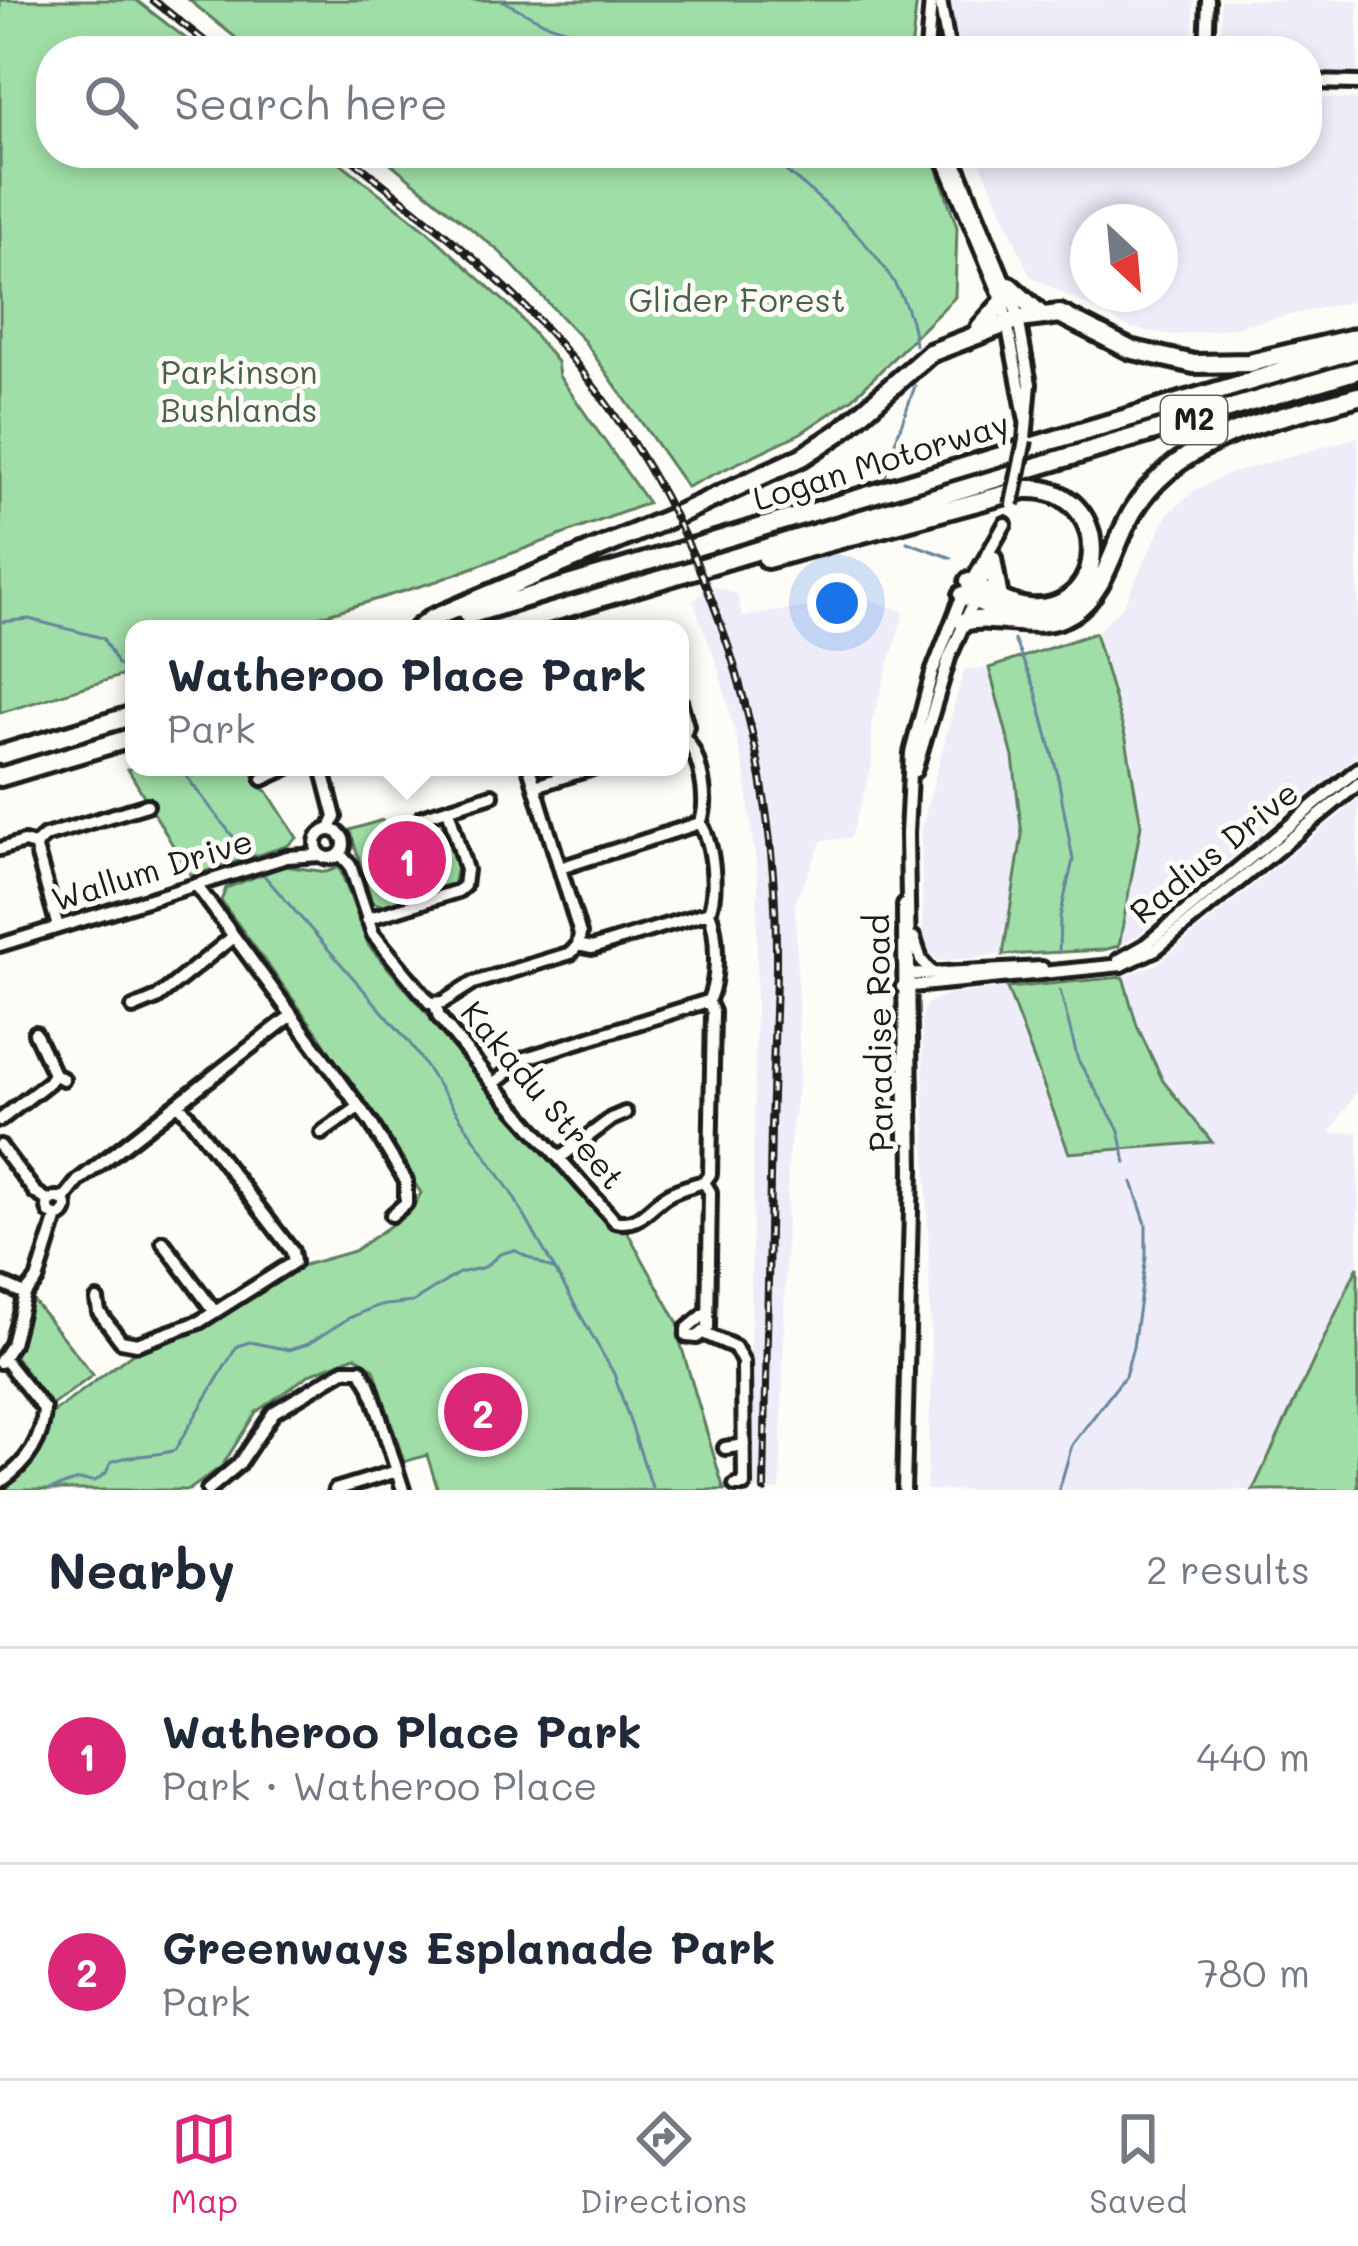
<!DOCTYPE html>
<html lang="en">
<head>
<meta charset="utf-8">
<style>
  body { margin:0; font-family:Mali,sans-serif; background:#f2f2f3; color:#1f2937 }
  .compass { position:absolute; left:1070px; top:204px; width:108px; height:108px; border-radius:50%; background:#fff; box-shadow:0 6px 18px #0003; rotate:154deg }
  .you { position:absolute; left:837px; top:603px; width:42px; height:42px; margin:-30px; border:9px solid #fff; border-radius:50%; background:#1a73e8; box-shadow:0 0 0 18px #1a73e833 }
  .badge { display:grid; place-items:center; width:78px; height:78px; border-radius:50%; background:#db2777; color:#fff; font-size:39px; font-weight:700 }
  .pin { position:absolute; translate:-50% -50%; border:6px solid #fff; box-shadow:0 3px 12px #0006 }
  .popup { position:absolute; left:125px; top:620px; width:564px; height:156px; box-sizing:border-box; display:grid; place-content:center; border-radius:24px; background:#fff; filter:drop-shadow(0 3px 9px #0005); font-size:39px; white-space:nowrap; color:#747a83 }
  .popup b { font-size:45px; color:#1f2937 }
  .popup::after { content:''; position:absolute; left:50%; top:100%; margin-left:-24px; border:24px solid transparent; border-top-color:#fff }
  .list { margin:0; padding:0; list-style:none }
  h2 { display:flex; justify-content:space-between; align-items:center; height:156px; margin:0; padding:0 48px; font-size:51px }
  h2 small { font-size:39px; font-weight:400; color:#747a83 }
  .list li { display:grid; grid-template-columns:78px 1fr auto; gap:36px; align-items:center; box-sizing:border-box; height:216px; padding:0 48px; border-top:3px solid #e0e1e3 }
  .list b { display:block; font-size:45px; white-space:nowrap }
  .list p { margin:0; font-size:39px; white-space:nowrap; color:#747a83 }
  .list em { font-size:39px; font-style:normal; color:#747a83 }
  .icon { flex:none; width:66px; height:66px; fill:none; stroke:currentColor; stroke-width:2; stroke-linecap:round; stroke-linejoin:round }
  .map { position:relative; flex:none; width:1358px; height:1490px; overflow:hidden }
  .search { position:absolute; background:#fff; box-shadow:0 6px 18px #0003; left:36px; right:36px; top:36px; height:132px; display:flex; align-items:center; gap:30px; box-sizing:border-box; padding:0 42px; border-radius:48px; color:#747a83; font-size:45px }
  .sheet { height:588px; background:#fff }
  nav { display:flex; justify-content:space-around; align-items:center; box-sizing:border-box; height:168px; border-top:3px solid #e0e1e3; background:#fff; font-size:33px; color:#747a83 }
  nav a { display:grid; justify-items:center; gap:6px }
  nav .on { color:#db2777 }
  .map>svg:first-child { display:block }
  .built { fill:#edecf8; fill-rule:evenodd }
  .green { fill:#9fdea6; stroke:#5e7d61; stroke-width:3 }
  .lines { fill:none; stroke-linecap:round; stroke-linejoin:round }
  .stream { stroke:#66869f; stroke-width:3 }
  .minor-casing { stroke:#1c1c1c; stroke-width:20 }
  .highway-casing { stroke:#1c1c1c; stroke-width:26 }
  .minor { stroke:#fdfcf7; stroke-width:10 }
  .highway { stroke:#fdfcf7; stroke-width:16 }
  .rail-casing { stroke:#1c1c1c; stroke-width:8 }
  .rail { stroke:#fdfcf7; stroke-width:3; stroke-dasharray:9; stroke-linecap:butt }
  .minor-bridge-casing { stroke:#1c1c1c; stroke-width:20; stroke-linecap:butt }
  .minor-bridge { stroke:#fdfcf7; stroke-width:10 }
  .labels { text-anchor:middle; stroke-width:10; stroke-linejoin:round; paint-order:stroke }
  .shield { fill:#fdfcf7; stroke:#605f5e; stroke-width:3 }
  .shield-label { font-size:30px; font-weight:bold; fill:#1c1c1c }
  .park-label { font-size:33px; fill:#4a604c; stroke:#fdfcf7 }
  .street-label { font-size:33px; fill:#1c1c1c; stroke:#fdfcf7 }
</style>
</head>
<body>
<div class="map">
<svg width="1358" height="1490" viewBox="0 0 1358 1490">
  <rect width="100%" height="100%" fill="#fdfcf7"/>
  <filter id="ink" filterUnits="userSpaceOnUse"><feTurbulence type="fractalNoise" baseFrequency=".00833" numOctaves="2"/><feDisplacementMap in="SourceGraphic" scale="24" xChannelSelector="R" yChannelSelector="G"/><feConvolveMatrix kernelMatrix="1 2 1 2 8 2 1 2 1" color-interpolation-filters="sRGB"/></filter>
  <g filter="url(#ink)">
    <!-- built -->
    <path class="built" d="M948 0H1194L1192 51H956Z
      M1221 0H1358V74L1307 73V51H1225L1221 46Z
      M1307 98 1358 99V300L1225 329 1175 335 1130 328 1030 276 977 153H1307ZM1088 222H1160V294H1088Z
      M1358 437V754L1141 933 1119 946 1141 825 1126 739 1095 633 1123 606 1167 515 1195 490 1226 475Z
      M713 586 737 594 742 617 866 598 904 612 871 724 872 764 851 837 822 841 795 902 800 1072 788 1157 780 1490H748L758 882 745 772 718 667 693 601Z
      M989 668 1013 757 1022 835 1003 955 938 961 929 952 923 938 921 830 964 669Z
      M1358 800V1089L1330 1133 1358 1132V1490H926L932 1377 922 1016 927 1003 946 995 1007 988 1069 1153 1210 1142 1163 1081 1137 1026 1123 977 1157 964Z"/>
    <!-- green -->
    <path class="green" d="M0 0H136L202 51H51V153H328L425 229 515 311 557 362 559 376 648 503 437 581 278 629H134V672L0 713Z
      M189 0H917L911 51H252Z
      M378 153H932L957 227 955 297 853 398 801 433 687 487 584 341 500 252Z
      M1095 633 1126 739 1141 825 1119 946 1103 950 1003 955 1022 835 1013 757 989 668Z
      M137 767H251L257 785 267 791 297 838 287 846 191 876 128 769Z
      M382 820 386 827 441 820 457 867 453 884 386 907 372 902 350 830Z
      M284 866 327 872 339 867 369 946 604 1218 627 1231 680 1327 678 1335 724 1490H438L427 1455 404 1462 374 1369 355 1356 310 1374 256 1412 222 1466 189 1490H0C27 1472 47 1449 50 1415L134 1352 202 1327 301 1266 354 1251 410 1212 421 1193 317 1032 221 901 226 888Z
      M1123 977 1137 1026 1163 1081 1212 1142 1069 1153 1007 988Z
      M1358 1266V1490H1253Z
      M32 1299 93 1375 51 1406 14 1355Z"/>
    <g class="lines">
      <!-- stream -->
      <path class="stream" d="M501 0 543 22 628 51
        M763 153C821 199 910 266 915 345
        M886 479V467L915 386
        M907 542 952 558
        M0 622 29 619 103 638 117 664 134 676
        M1014 640 1035 688 1057 772 1073 860 1060 917 1059 953
        M179 767 255 865
        M261 872 409 1042 512 1194 614 1374 653 1490
        M1060 990 1078 1060 1119 1130 1126 1163
        M49 1490 78 1480 95 1481 106 1473 111 1462C131 1453 153 1458 175 1450L237 1346 250 1342 289 1350 308 1344 349 1318 377 1306 413 1302 459 1273 485 1267 500 1254 514 1250 552 1269
        M1059 1490 1072 1445 1125 1376 1133 1347 1146 1257V1224L1132 1182"/>
      <!-- minor casing -->
      <g class="minor-casing">
        <path id="minor" d="M940 0 949 51
          M927 51 931 0
          M1206 51 1208 0
          M1307 82 1358 83
          M941 153 1003 302 1026 421
          M952 153 1017 313 1030 384 1025 440
          M680 701 687 726 683 738
          M322 767 335 817 330 829
          M915 771 949 658 990 564
          M263 779 289 767
          M535 786 596 767
          M422 817 492 795
          M316 844a14 14 0 1 1 28 0a14 14 0 1 1-28 0Z
          M35 845 45 836 147 805
          M0 849 24 842 35 845 58 927
          M340 854 350 865 373 934 430 1003 443 1002 473 983 571 953 578 945 580 934 529 767
          M560 868 700 823C710 801 700 754 684 737
          M197 886 371 1123 406 1181V1203L392 1215
          M904 905 905 1138
          M367 919 458 891 464 886 466 870 448 809
          M914 938 921 960 932 973
          M0 945 287 857 321 855
          M578 945 592 948 709 912C718 890 713 842 700 823
          M1119 960 1144 946 1358 769
          M905 975 1042 968
          M902 987 1122 965 1156 949 1358 784
          M435 1004 439 1017 493 1084 615 1221C638 1227 648 1208 666 1196 677 1189 691 1186 704 1182
          M133 1008 157 998 233 937
          M35 1033 54 1074 63 1079
          M493 1084 526 1058 708 1001C719 980 718 933 709 912
          M0 1120 49 1082 54 1074
          M322 1133 359 1107
          M0 1146 35 1192 50 1202
          M561 1157 611 1119 625 1113
          M704 1182 710 1192 708 1328 697 1337 687 1336V1329L706 1313
          M704 1182 710 1174 713 1012 708 1001
          M48 1207a9 9 0 1 1 18 0a9 9 0 1 1-18 0Z
          M63 1200 78 1181 292 1015
          M163 1242 214 1311
          M0 1283 25 1294
          M97 1300 99 1312 121 1341 137 1344 199 1322 294 1262 292 1251 179 1104
          M705 1334 735 1347 743 1362 744 1485H735
          M0 1362 12 1344 25 1294 37 1280 57 1216
          M725 1448 744 1445
          M0 1482C25 1465 43 1441 44 1409L4 1359
          M208 1490 239 1464 274 1412 344 1370H361L370 1386 403 1490
          M335 1490 397 1471
          M904 1490 912 1170 907 834 911 753 932 673 959 604 1005 524"/>
      </g>
      <!-- highway casing -->
      <g class="highway-casing">
        <path id="highway" d="M1009 286 1040 314
          M980 328 1003 302
          M767 559 1025 489C1114 485 1113 614 1029 608 1008 606 987 593 969 582
          M992 559 999 598
          M963 595 1008 614
          M468 615 1358 349
          M963 622C999 613 1038 634 1072 613 1107 591 1113 544 1133 511 1180 433 1278 419 1358 396
          M418 629 431 619 670 518 802 457 840 432 930 353 1019 319 1060 314 1129 349 1194 364 1249 363 1358 337
          M496 629 1358 370
          M0 755 134 715
          M0 777 134 737"/>
      </g>
      <!-- minor -->
      <use href="#minor" class="minor"/>
      <!-- highway -->
      <use href="#highway" class="highway"/>
      <!-- rail casing -->
      <g class="rail-casing">
        <path id="rail" d="M153 0 217 51
          M344 153C410 206 478 257 536 318 679 470 757 668 773 874 780 958 773 1044 771 1128 769 1248 766 1369 764 1490"/>
      </g>
      <!-- rail -->
      <use href="#rail" class="rail"/>
      <!-- minor-bridge casing -->
      <g class="minor-bridge-casing">
        <path id="minor-bridge" d="M1012 504 1025 440"/>
      </g>
      <!-- minor-bridge -->
      <use href="#minor-bridge" class="minor-bridge"/>
    </g>
  </g>
  <g class="labels">
    <!-- shield labels -->
    <rect class="shield" x="1161" y="396" width="66" height="48" rx="9"/>
    <g class="shield-label">
      <text x="1194" y="430">M2</text>
    </g>
    <!-- park labels -->
    <g class="park-label">
      <text x="737" y="312">Glider Forest</text>
      <text x="239" y="384">Parkinson<tspan x="239" dy="38">Bushlands</tspan></text>
    </g>
    <!-- street labels -->
    <g class="street-label">
      <text transform="translate(881 461) rotate(-17)" y="12">Logan Motorway</text>
      <text transform="translate(1214 852) rotate(-39)" y="12">Radius Drive</text>
      <text transform="translate(152 870) rotate(-17)" y="12">Wallum Drive</text>
      <text transform="translate(879 1033) rotate(-91)" y="12">Paradise Road</text>
      <text transform="translate(543 1095) rotate(50)" y="12">Kakadu Street</text>
    </g>
  </g>
</svg>
<svg class="compass" viewBox="-18 -18 36 36"><path d="M0-13l5 13h-10z" fill="#e53935"/><path d="M0 13l5-13h-10z" fill="#747a83"/></svg>
<div class="you"></div>
<div class="pin badge" style="left:407px;top:860px">1</div>
<div class="popup"><b>Watheroo Place Park</b>Park</div>
<div class="pin badge" style="left:483px;top:1412px">2</div>
<div class="search"><svg class="icon" aria-label="search" viewBox="0 0 24 24"><circle cx="10" cy="10" r="6"/><path d="M15 15l6 6"/></svg>Search here</div>
</div>
<section class="sheet">
<h2>Nearby<small>2 results</small></h2>
<ul class="list">
<li><span class="badge">1</span><div><b>Watheroo Place Park</b><p>Park · Watheroo Place</p></div><em>440 m</em></li>
<li><span class="badge">2</span><div><b>Greenways Esplanade Park</b><p>Park</p></div><em>780 m</em></li>
</ul>
</section>
<nav>
<a class="on"><svg class="icon" aria-label="map" viewBox="0 0 24 24"><path d="M3 6l6-2 6 2 6-2v14l-6 2-6-2-6 2zM9 4v14M15 6v14"/></svg>Map</a>
<a><svg class="icon" aria-label="directions" viewBox="0 0 24 24"><path d="M12 3l9 9-9 9-9-9zM9 14v-3h6M13 9l2 2-2 2"/></svg>Directions</a>
<a><svg class="icon" aria-label="saved" viewBox="0 0 24 24"><path d="M7 4h10v16l-5-4-5 4z"/></svg>Saved</a>
</nav>
</body>
</html>
